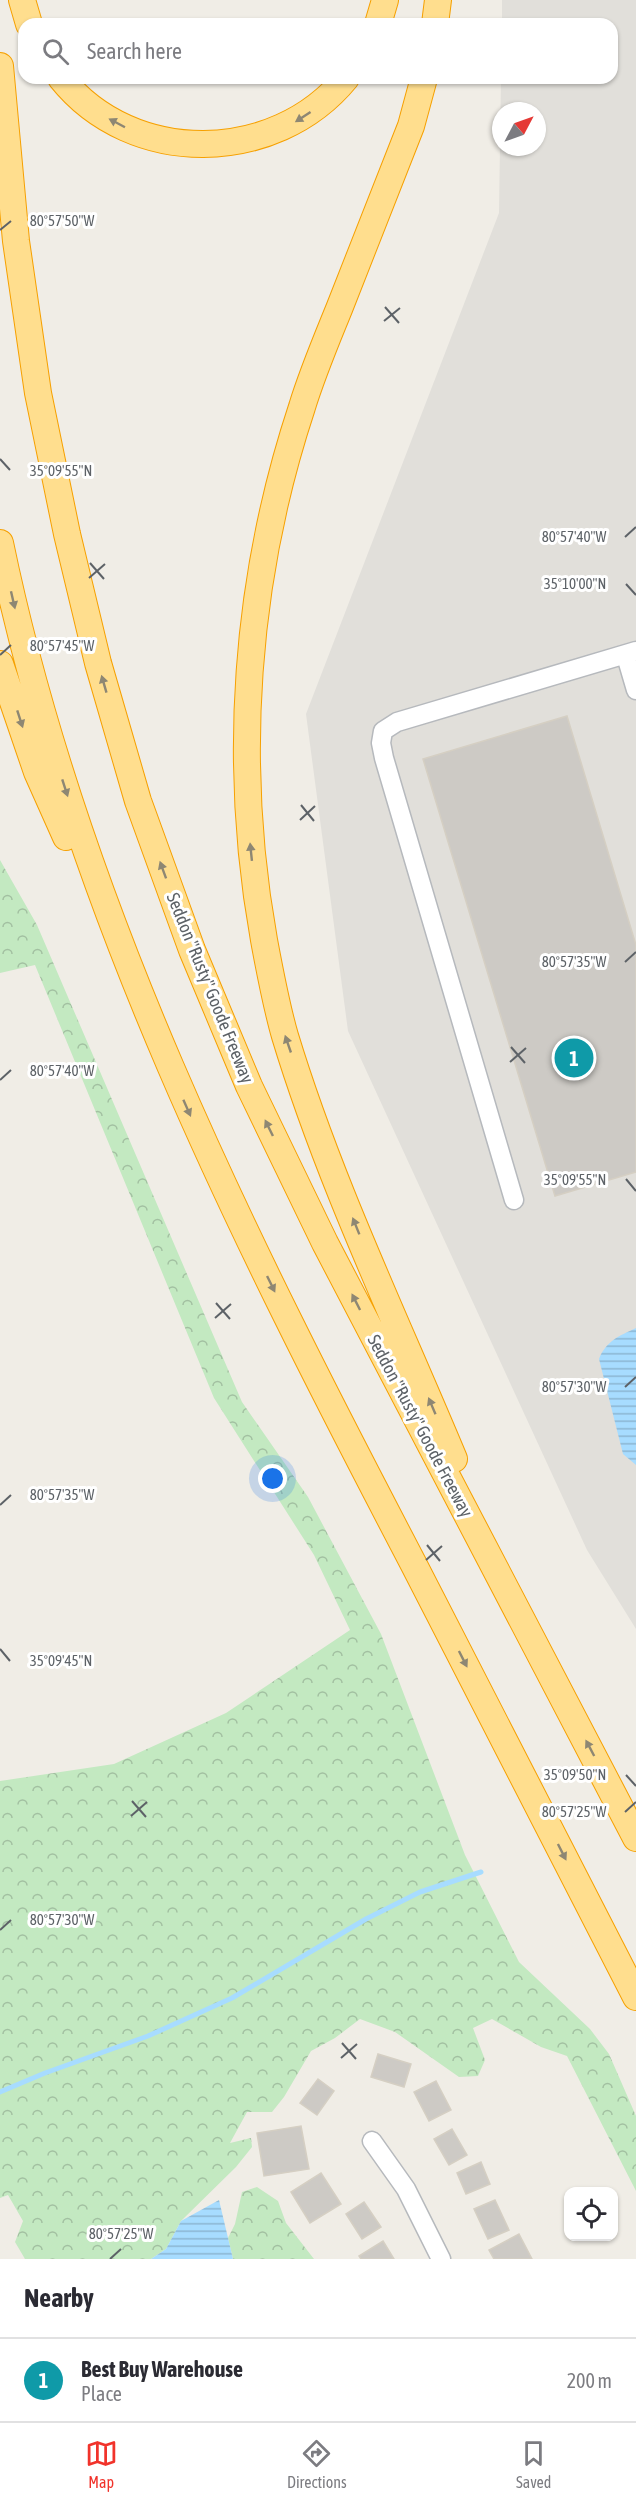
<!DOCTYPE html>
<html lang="en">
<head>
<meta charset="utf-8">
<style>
  body { margin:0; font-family:"Asap Condensed",sans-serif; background:#f2f2f3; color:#2b2b33 }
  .controls { position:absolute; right:18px; bottom:18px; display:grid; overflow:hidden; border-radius:12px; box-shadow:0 2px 4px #0004 }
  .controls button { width:54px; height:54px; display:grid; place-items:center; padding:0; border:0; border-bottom:2px solid #e1e1e2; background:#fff; color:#2b2b33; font:30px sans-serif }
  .compass { position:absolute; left:492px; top:102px; width:54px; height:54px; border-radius:50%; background:#fff; box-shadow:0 2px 4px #0004; rotate:49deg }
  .you { position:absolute; left:273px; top:1479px; width:21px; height:21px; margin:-15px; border:4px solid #fff; border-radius:50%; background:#1a73e8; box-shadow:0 0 0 9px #1a73e833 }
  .badge { display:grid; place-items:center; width:39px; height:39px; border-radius:50%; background:#f1332b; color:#fff; font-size:20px; font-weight:700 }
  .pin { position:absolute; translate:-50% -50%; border:3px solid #fff; box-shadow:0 2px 6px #0006 }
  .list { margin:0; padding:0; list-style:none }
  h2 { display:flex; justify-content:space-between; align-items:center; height:78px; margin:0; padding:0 24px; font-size:26px }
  h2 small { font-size:20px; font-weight:400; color:#7c7c81 }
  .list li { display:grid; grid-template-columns:39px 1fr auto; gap:18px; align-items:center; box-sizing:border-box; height:84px; padding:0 24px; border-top:2px solid #e1e1e2 }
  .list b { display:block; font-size:22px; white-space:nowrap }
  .list p { margin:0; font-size:20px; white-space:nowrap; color:#7c7c81 }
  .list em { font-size:20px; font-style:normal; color:#7c7c81 }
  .icon { flex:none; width:33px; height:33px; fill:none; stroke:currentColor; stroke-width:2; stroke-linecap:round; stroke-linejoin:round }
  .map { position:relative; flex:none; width:636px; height:2259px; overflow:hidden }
  .search { position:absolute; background:#fff; box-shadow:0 2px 4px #0004; left:18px; right:18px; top:18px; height:66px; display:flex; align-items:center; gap:15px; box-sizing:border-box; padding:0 21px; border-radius:18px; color:#7c7c81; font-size:22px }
  .sheet { height:162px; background:#fff }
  nav { display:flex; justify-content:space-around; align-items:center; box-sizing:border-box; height:84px; border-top:2px solid #e1e1e2; background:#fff; font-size:16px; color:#7c7c81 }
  nav a { display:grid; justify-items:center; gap:3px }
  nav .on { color:#f1332b }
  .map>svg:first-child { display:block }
  .industrial { fill:#e1dfda; fill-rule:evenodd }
  .forest { fill:url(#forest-crowns) }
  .water { fill:url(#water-rules) }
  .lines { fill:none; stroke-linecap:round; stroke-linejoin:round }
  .stream { stroke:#a7dcff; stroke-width:5 }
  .building { fill:#cdcac5; stroke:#d5cfc3; stroke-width:1.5 }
  .minor-casing { stroke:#b6b9bd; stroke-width:21 }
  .highway-casing { stroke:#f6a000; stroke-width:28 }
  .minor { stroke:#fff; stroke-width:18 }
  .highway { stroke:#ffde8e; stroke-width:26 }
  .oneway { fill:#8e8773 }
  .ticks { fill:none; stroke:#5d6267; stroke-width:2 }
  .labels { text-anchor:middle; stroke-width:6; stroke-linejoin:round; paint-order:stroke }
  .street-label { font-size:18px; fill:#5d6267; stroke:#fff }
  .ticks-label { font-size:15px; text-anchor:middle; fill:#5d6267; stroke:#fff; stroke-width:6; stroke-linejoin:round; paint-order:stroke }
</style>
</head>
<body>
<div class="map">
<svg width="636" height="2259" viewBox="0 0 636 2259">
  <defs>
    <pattern id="forest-crowns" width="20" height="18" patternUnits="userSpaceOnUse" patternTransform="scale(1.5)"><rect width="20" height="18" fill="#c3e9c1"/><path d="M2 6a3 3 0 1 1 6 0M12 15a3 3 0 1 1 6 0" fill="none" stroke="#a2c0a1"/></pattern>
    <pattern id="water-rules" width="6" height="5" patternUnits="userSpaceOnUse" patternTransform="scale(1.5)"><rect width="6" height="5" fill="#a7dcff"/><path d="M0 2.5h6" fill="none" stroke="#8bb6d2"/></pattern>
  </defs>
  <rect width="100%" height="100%" fill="#f0ede6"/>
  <!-- industrial -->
  <path class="industrial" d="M502 0H636V1629L587 1550 348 1031 306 714 499 213 501 78H612V24H502ZM501 111H537V147H501Z"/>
  <!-- forest -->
  <path class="forest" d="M0 860 37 925 242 1402 308 1497 381 1634 465 1855 519 1962 590 2029 609 2054 636 2116V2191L567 2056 541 2047 492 2019 473 2028 485 2060 478 2076 459 2077 395 2032 360 2019 335 2038 311 2051 284 2097 272 2112H247L230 2143 251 2138 252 2147 236 2167 181 2221 166 2249 151 2259H25L15 2242 23 2221 8 2195 0 2198V1781L114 1764 226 1713 350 1630 314 1555 214 1398 35 965 0 973Z
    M257 2187 278 2201 286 2223 314 2259H233L228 2238 235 2224 242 2192Z"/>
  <!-- water -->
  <path class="water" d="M636 1328V1465L623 1454 599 1359C606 1341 619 1336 636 1328Z
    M219 2200 233 2259H151L166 2249 181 2221Z"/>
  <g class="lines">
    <!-- stream -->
    <path class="stream" d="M0 2092 45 2073 148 2036 232 1998 366 1919 420 1892 481 1872"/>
  </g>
  <!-- building -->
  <path class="building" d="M567 716 636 945V1172L555 1196 423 759Z
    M378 2054 411 2064 404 2087 371 2077Z
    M318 2079 334 2091 317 2115 300 2103Z
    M436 2081 451 2110 429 2121 414 2092Z
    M301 2126 309 2169 264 2176 257 2133Z
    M452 2129 467 2155 449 2165 434 2139Z
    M481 2162 490 2184 466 2194 457 2173Z
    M321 2173 341 2204 310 2223 291 2192Z
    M495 2200 509 2230 488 2239 474 2209Z
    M364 2202 381 2227 362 2239 346 2214Z
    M519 2234 532 2259H494L489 2250Z
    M383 2241 394 2259H361L359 2256Z"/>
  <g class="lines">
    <!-- minor casing -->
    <g class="minor-casing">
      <path id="minor" d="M626 656 636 690
        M514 1200 384 758 381 743 383 731 397 722 636 651
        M372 2141 406 2189 441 2259"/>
    </g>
    <!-- highway casing -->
    <g class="highway-casing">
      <path id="highway" d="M22 0 29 24
        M378 24 385 0
        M435 24 438 0
        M0 66 16 241 38 393 67 534 98 663 138 801 192 950 249 1086 325 1243 636 1838
        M61 78C132 167 275 165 346 78
        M424 78 411 126C387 187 363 248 339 309 326 341 312 374 302 407 245 579 232 763 264 940 270 972 276 1005 285 1036 329 1181 396 1320 454 1459
        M0 543C75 906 243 1238 413 1563 488 1707 562 1852 636 1997
        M0 664 37 772 66 837"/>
    </g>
    <!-- minor -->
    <use href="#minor" class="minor"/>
    <!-- highway -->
    <use href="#highway" class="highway"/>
  </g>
  <!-- one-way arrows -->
  <defs><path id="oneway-solid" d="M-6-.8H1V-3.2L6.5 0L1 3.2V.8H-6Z" transform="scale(1.5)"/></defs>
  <g class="oneway">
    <use href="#oneway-solid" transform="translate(303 117) rotate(147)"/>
    <use href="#oneway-solid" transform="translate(117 123) rotate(-152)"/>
    <use href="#oneway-solid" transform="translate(13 600) rotate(77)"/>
    <use href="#oneway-solid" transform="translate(104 684) rotate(-106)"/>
    <use href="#oneway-solid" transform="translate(20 719) rotate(72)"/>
    <use href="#oneway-solid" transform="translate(65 788) rotate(72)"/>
    <use href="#oneway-solid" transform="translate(251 852) rotate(-96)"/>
    <use href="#oneway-solid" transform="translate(163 870) rotate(-110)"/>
    <use href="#oneway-solid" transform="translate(288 1044) rotate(-109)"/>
    <use href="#oneway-solid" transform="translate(187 1108) rotate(66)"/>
    <use href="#oneway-solid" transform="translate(269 1128) rotate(-116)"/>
    <use href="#oneway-solid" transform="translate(356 1226) rotate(-112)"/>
    <use href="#oneway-solid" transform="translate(271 1284) rotate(64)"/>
    <use href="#oneway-solid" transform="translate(356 1302) rotate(-117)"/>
    <use href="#oneway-solid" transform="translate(432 1406) rotate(-113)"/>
    <use href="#oneway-solid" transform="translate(463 1659) rotate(63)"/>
    <use href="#oneway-solid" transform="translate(590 1748) rotate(-118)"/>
    <use href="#oneway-solid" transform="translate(562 1852) rotate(63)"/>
  </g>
  <!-- ticks -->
  <path class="ticks" d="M0 230 11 221M385 307 399 323M384 321 400 308M0 459 10 470M625 537 636 527M90 563 104 579M89 578 105 564M626 584 636 595M0 655 11 645M301 805 314 821M300 820 315 806M625 962 636 952M511 1047 525 1063M510 1062 526 1048M0 1080 11 1070M626 1179 636 1191M216 1303 230 1319M215 1318 231 1304M625 1387 636 1377M0 1505 11 1495M427 1545 440 1561M426 1560 442 1546M0 1649 10 1661M626 1775 636 1786M132 1801 146 1817M625 1812 636 1802M131 1816 147 1802M0 1930 11 1920M342 2043 356 2059M341 2058 357 2044M110 2259 121 2249"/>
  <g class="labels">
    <!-- street labels -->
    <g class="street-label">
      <text transform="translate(210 988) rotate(68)" y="6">Seddon "Rusty" Goode Freeway</text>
      <text transform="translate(420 1426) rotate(62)" y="6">Seddon "Rusty" Goode Freeway</text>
    </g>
  </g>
  <g class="ticks-label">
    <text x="62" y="226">80°57'50"W</text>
    <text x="61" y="476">35°09'55"N</text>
    <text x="574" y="542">80°57'40"W</text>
    <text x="575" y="589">35°10'00"N</text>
    <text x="62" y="651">80°57'45"W</text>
    <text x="574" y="967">80°57'35"W</text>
    <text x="62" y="1076">80°57'40"W</text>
    <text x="575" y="1185">35°09'55"N</text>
    <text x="574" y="1392">80°57'30"W</text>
    <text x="62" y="1500">80°57'35"W</text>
    <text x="61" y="1666">35°09'45"N</text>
    <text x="575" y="1780">35°09'50"N</text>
    <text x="574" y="1817">80°57'25"W</text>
    <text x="62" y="1925">80°57'30"W</text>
    <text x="121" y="2239">80°57'25"W</text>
  </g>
</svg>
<div class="controls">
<button><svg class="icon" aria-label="locate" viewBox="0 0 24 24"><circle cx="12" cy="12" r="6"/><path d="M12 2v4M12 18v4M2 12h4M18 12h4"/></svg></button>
</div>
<svg class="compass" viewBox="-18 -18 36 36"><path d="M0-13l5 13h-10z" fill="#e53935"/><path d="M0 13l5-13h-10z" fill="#7c7c81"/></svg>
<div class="you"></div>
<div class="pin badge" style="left:574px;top:1058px;background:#0f9aa8">1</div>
<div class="search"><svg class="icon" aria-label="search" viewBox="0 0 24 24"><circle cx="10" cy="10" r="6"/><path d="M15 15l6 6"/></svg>Search here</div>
</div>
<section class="sheet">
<h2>Nearby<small></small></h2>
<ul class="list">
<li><span class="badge" style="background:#0f9aa8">1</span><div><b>Best Buy Warehouse</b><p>Place</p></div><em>200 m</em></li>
</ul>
</section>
<nav>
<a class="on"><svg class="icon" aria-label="map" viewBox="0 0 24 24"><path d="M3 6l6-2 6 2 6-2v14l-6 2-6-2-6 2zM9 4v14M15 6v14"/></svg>Map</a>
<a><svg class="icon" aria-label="directions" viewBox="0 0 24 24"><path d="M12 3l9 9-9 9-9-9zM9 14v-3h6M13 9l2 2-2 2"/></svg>Directions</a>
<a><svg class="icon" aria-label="saved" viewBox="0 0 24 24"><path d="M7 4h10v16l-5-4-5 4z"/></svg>Saved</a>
</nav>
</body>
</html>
